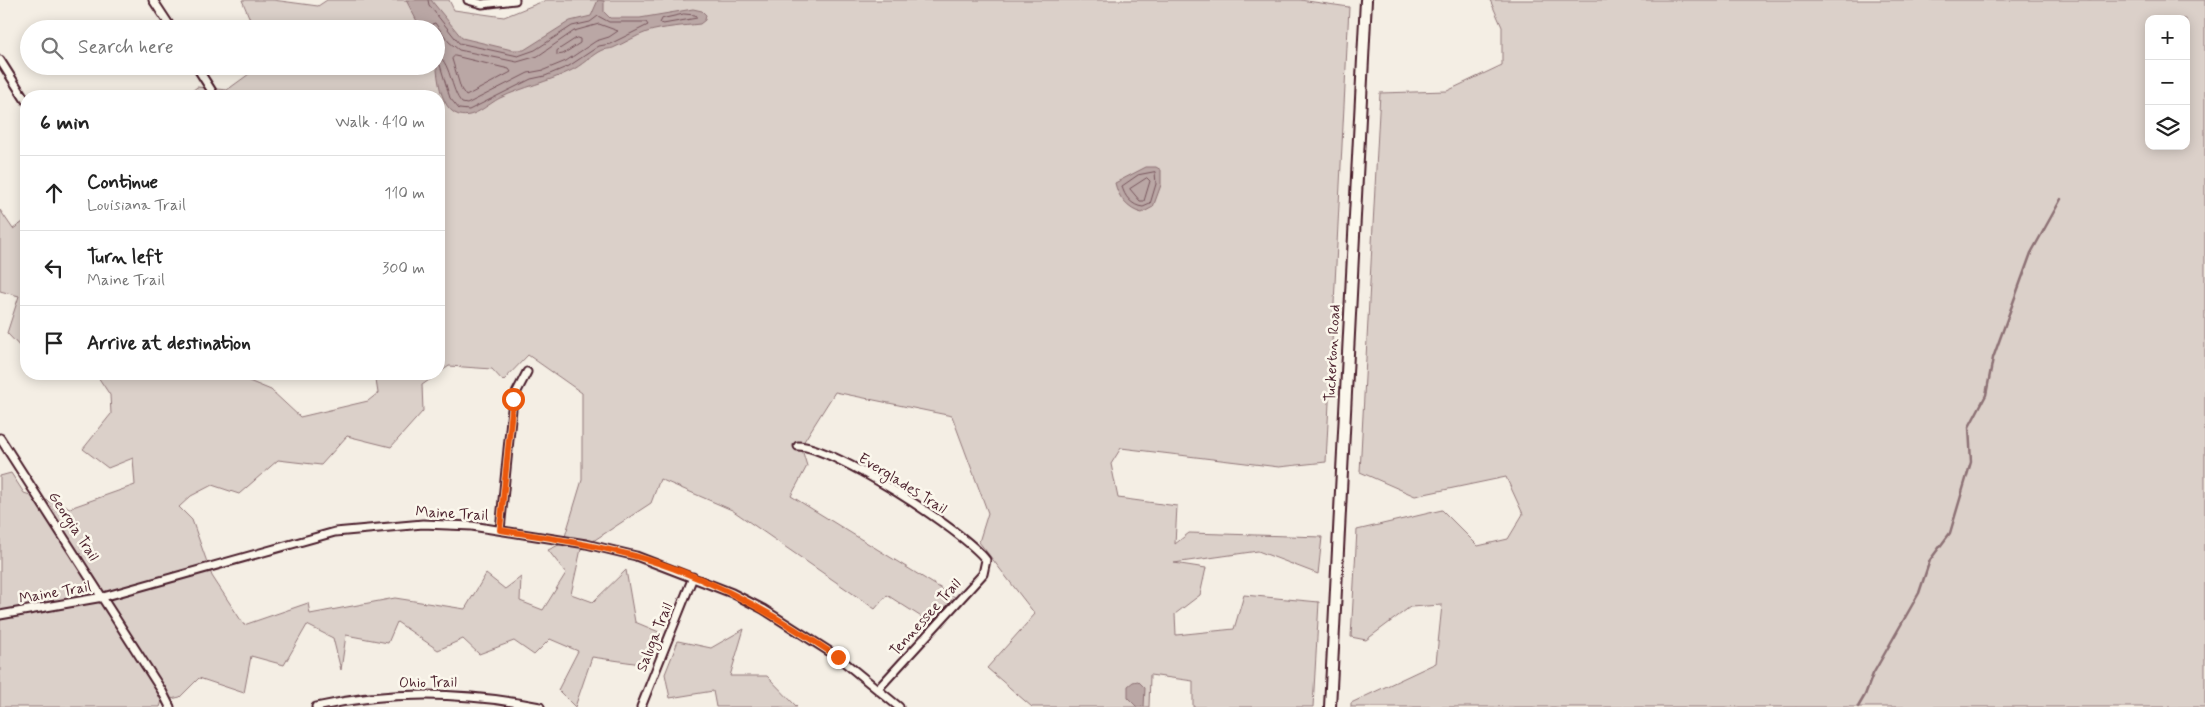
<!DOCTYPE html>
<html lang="en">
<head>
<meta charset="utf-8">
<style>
  body { margin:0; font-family:Mynerve,sans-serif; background:#f6f6f6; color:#222 }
  .controls { position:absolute; right:15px; top:15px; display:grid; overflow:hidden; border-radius:10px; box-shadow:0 2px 12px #0003 }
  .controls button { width:45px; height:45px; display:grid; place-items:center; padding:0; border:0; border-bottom:1px solid #e0e0e0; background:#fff; color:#222; font:25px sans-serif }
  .stop { position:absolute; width:15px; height:15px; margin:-11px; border:4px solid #ea580c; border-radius:50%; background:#fff }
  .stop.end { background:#ea580c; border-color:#fff; box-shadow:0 1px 5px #0008 }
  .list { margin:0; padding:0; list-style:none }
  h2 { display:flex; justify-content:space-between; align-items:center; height:65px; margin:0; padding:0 20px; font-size:21px }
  h2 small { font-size:16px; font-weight:400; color:#767676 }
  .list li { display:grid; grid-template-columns:32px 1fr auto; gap:15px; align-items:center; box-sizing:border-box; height:75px; padding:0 20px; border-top:1px solid #e0e0e0 }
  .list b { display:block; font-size:19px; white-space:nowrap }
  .list p { margin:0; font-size:16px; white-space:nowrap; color:#767676 }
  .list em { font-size:16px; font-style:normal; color:#767676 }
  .icon { flex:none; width:28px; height:28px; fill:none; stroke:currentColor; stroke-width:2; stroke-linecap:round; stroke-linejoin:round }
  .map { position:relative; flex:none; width:2205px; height:707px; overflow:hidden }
  .search { position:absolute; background:#fff; box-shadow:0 2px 12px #0003; left:20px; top:20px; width:425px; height:55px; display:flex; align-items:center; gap:12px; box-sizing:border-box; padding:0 18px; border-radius:28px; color:#767676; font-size:19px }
  .panel { position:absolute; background:#fff; box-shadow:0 2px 12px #0003; left:20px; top:90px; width:425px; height:290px; border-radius:20px }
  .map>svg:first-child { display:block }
  .green { fill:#dbd0c9; stroke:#92787a; fill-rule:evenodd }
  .water { fill:#baa7a5; stroke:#8d7174 }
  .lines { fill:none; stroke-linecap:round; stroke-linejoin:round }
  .shore { stroke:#77555c; stroke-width:1 }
  .stream { stroke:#8d7174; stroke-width:2.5 }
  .minor-casing { stroke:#4a1f2b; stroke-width:11 }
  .secondary-casing { stroke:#4a1f2b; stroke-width:14 }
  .minor { stroke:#fbf7ec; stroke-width:7 }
  .secondary { stroke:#fbf7ec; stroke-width:10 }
  .route { stroke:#ea580c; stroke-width:6 }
  .labels { text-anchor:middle; stroke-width:5; stroke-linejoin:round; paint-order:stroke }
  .street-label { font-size:15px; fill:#4a1f2b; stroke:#fbf7ec }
</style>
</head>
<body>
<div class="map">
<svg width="2205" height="707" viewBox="0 0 2205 707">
  <rect width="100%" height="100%" fill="#f4eee4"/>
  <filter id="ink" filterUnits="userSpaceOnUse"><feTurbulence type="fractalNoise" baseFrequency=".02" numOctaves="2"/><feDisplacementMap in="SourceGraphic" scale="10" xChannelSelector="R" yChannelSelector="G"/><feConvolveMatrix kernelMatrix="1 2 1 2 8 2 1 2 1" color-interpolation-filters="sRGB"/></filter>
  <g filter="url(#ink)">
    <!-- green -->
    <path class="green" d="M242 0H273L318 6 327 0H449L454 10 504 17 546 0H1300L1349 7 1326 462 1279 467 1121 448 1111 464 1118 498 1177 506 1175 544 1189 533 1322 537 1318 574 1258 551 1174 563 1206 568 1200 595 1175 614 1176 635 1234 629 1244 595 1319 602 1313 707H1193V681L1150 675 1149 707H1032L987 668 1035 614 979 542 988 513 952 416 835 392 801 446 807 466 791 496 958 599 934 625 887 595 875 609 732 510 660 479 651 503 581 549 571 594 593 602 626 570 635 622 659 632 641 664 592 657 575 707 558 690 578 651 550 639 534 655 514 641 479 654 463 639 438 650 397 622 388 643 346 635 341 670 333 638 307 625 284 665 251 656 244 693 199 678 180 697 162 701 160 707H0V476L11 473 24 493 70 508 135 485 133 458 108 468 83 449 111 414 110 395 96 374H232L271 390 300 417 368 401 378 393 375 374H438L422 385 423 411 391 447 347 436 321 465 278 460 239 494 212 485 191 496 179 507 192 520 212 576 244 625 308 603 310 614 395 598 465 609 486 574 505 589 521 577 520 601 543 610 566 573 548 550 563 543 582 480V393L528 355 503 381 492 369 449 366 439 373V96H186L197 87 227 90 260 66H436V29H254Z
      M1490 0H2205V707H1351V703L1436 663 1442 605 1410 607 1366 640 1351 637 1357 530 1442 510 1478 546 1508 539 1523 514 1506 477 1415 496 1360 472 1380 93 1447 91 1502 65V27ZM2149 19H2186V146H2149Z
      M0 210 13 229 26 220V349L24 351 7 333 19 296 0 291Z
      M744 629 730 676H767L797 707H716L713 691 670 698 665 674 678 641 711 648Z"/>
    <!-- water -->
    <path class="water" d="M406 0H431L462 38 512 50H524L570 21 591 16 598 0 604 1V12L610 18H640L693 9 702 11 706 15 705 20 700 24C683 26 663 27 647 32 635 36 625 43 613 48 610 49 606 49 602 50 591 55 582 66 570 71 548 82 523 87 500 98 488 104 474 119 459 115 433 107 436 49 436 29H421Z
      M1146 167H1156L1161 170V185L1153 207 1142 213C1128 210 1118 197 1115 183Z
      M1138 681 1145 688 1144 707H1137L1128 698V686L1133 682Z"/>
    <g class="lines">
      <!-- shore -->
      <path class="shore" d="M428 0 429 5 459 43 518 56 535 50 572 26 590 22 598 16 609 22H646L648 25 610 44 599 46 569 66 545 76 531 79 469 110 459 109 450 98 440 65 436 62
        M684 14 695 15 697 18 663 24 660 23 662 19Z
        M432 29V24L435 23 449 42 459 50 517 62 538 56 574 31 599 24 618 31 609 37 596 41 566 61 544 70 528 73 467 104 462 103C450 90 451 60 436 55
        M577 38 580 39V43L563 54 557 55V51Z
        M455 56 509 69 511 72 466 96 461 89 452 59Z
        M1155 172 1156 184 1150 204 1143 207C1132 206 1124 196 1122 186L1138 175Z
        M1147 178 1150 181 1144 201H1140L1130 189Z"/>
      <!-- stream -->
      <path class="stream" d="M1858 707 1865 695 1873 674 1919 593 1930 560 1950 533 1971 462 1969 427 1986 395 1993 358 2031 253 2061 199"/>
      <!-- minor casing -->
      <g class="minor-casing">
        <path id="minor" d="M153 0 172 29
          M468 0 482 4 515 0
          M0 60 26 101
          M196 66 215 96
          M0 438 162 691 170 707
          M798 446C833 446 964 531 986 560L983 574 878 689
          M500 530 513 399 527 372
          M0 615 103 597 335 532 423 524 472 526 586 544 636 556 732 593 763 609 838 657 899 707
          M316 707C391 690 465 692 540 707
          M641 707 693 577"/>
      </g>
      <!-- secondary casing -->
      <g class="secondary-casing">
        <path id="secondary" d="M1330 707 1366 0"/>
      </g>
      <!-- minor -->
      <use href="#minor" class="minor"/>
      <!-- secondary -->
      <use href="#secondary" class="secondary"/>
    </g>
  </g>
  <g class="lines" filter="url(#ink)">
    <!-- route -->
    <path class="route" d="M513 399 500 530C545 537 590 544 635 556 709 576 775 615 838 657"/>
  </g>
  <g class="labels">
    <!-- street labels -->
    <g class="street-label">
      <text transform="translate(1332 353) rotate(-87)" y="5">Tuckerton Road</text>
      <text transform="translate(903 483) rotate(32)" y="5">Everglades Trail</text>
      <text transform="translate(452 513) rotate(3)" y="5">Maine Trail</text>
      <text transform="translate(74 526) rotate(57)" y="5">Georgia Trail</text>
      <text transform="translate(55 592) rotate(-10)" y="5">Maine Trail</text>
      <text transform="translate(925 617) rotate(-48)" y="5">Tennessee Trail</text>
      <text transform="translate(654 637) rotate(-68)" y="5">Saluga Trail</text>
      <text transform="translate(428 682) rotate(-1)" y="5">Ohio Trail</text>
    </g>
  </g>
</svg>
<div class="controls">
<button>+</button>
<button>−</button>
<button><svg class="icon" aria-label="layers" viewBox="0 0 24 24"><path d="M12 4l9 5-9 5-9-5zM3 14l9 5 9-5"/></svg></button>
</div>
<div class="stop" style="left:513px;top:399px"></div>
<div class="stop end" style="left:838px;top:657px"></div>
<div class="search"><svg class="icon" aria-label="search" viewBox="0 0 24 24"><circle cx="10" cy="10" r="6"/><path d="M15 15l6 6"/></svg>Search here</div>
<section class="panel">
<h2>6 min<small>Walk · 410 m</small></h2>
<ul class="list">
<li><svg class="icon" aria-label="ahead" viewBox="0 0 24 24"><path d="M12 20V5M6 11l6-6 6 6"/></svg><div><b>Continue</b><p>Louisiana Trail</p></div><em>110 m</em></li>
<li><svg class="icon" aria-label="left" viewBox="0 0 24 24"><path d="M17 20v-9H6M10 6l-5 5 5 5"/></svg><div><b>Turn left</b><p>Maine Trail</p></div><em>300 m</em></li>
<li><svg class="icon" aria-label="arrive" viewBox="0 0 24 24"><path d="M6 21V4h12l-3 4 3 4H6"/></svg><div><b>Arrive at destination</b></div></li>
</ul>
</section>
</div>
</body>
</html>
